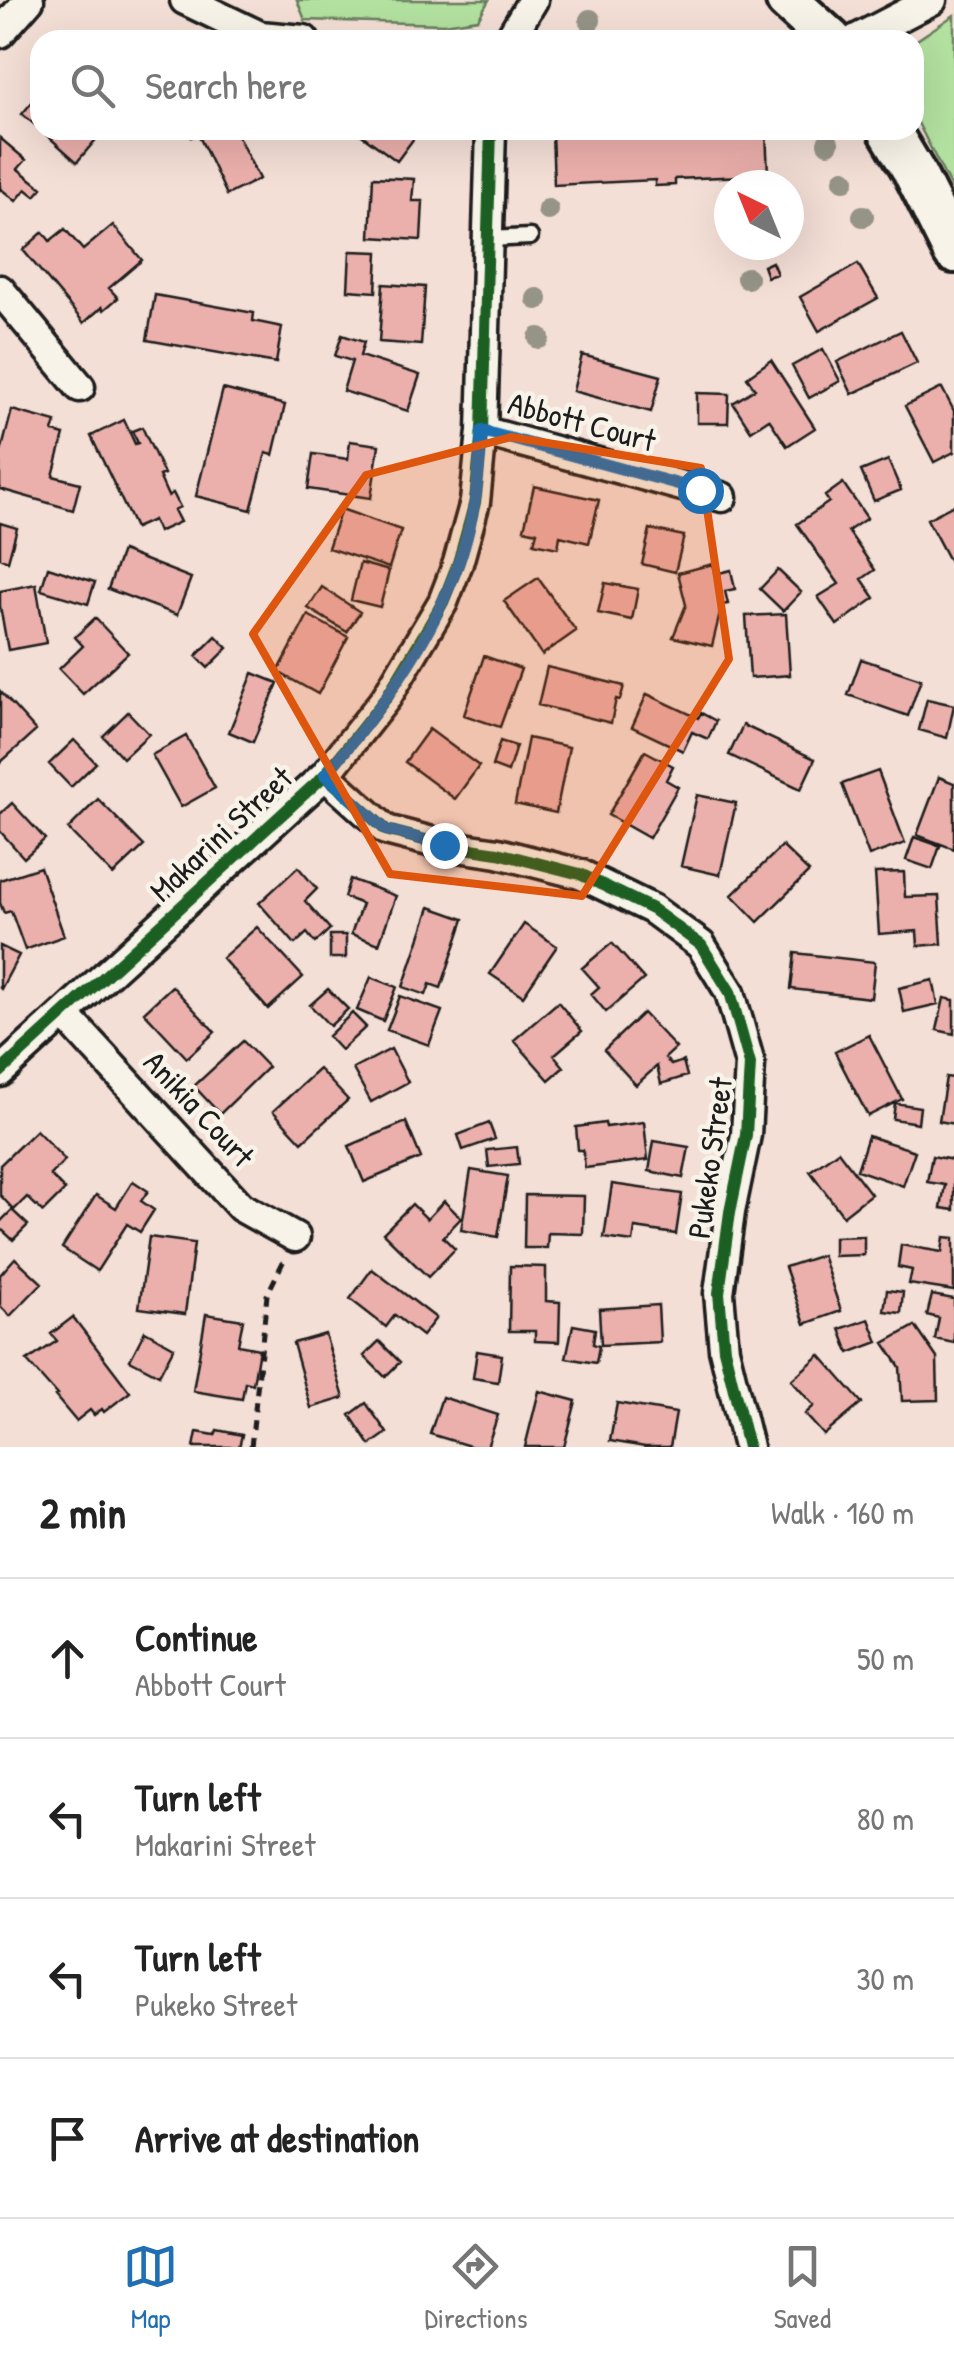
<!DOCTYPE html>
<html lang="en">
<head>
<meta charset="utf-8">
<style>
  body { margin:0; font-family:"Patrick Hand",sans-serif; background:#f6f6f6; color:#222 }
  .compass { position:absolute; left:714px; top:170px; width:90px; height:90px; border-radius:50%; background:#fff; box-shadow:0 10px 40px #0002; rotate:317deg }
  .stop { position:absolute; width:30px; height:30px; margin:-22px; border:8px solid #1f6fb2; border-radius:50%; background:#fff }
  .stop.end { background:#1f6fb2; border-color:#fff; box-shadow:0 2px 10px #0008 }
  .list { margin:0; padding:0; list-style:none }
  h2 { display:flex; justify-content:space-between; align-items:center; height:130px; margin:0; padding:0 40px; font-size:42px }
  h2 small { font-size:32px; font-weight:400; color:#767676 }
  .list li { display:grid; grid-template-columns:65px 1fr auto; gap:30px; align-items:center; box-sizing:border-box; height:160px; padding:0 40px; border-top:2px solid #e0e0e0 }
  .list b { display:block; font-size:38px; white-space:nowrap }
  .list p { margin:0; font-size:32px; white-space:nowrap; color:#767676 }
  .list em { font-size:32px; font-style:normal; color:#767676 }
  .icon { flex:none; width:55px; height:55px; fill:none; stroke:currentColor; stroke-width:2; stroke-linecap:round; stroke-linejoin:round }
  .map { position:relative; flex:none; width:954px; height:1447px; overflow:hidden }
  .search { position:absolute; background:#fff; box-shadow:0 10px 40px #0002; left:30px; right:30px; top:30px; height:110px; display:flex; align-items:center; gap:25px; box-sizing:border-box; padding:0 35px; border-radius:30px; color:#767676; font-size:38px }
  .sheet { height:770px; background:#fff }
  nav { display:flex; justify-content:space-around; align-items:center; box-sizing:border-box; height:140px; border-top:2px solid #e0e0e0; background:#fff; font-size:28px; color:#767676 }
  nav a { display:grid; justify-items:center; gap:5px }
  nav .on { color:#1f6fb2 }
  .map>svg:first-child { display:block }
  .green { fill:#b3e1a0; stroke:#687e5e; stroke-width:2.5 }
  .building { fill:#ecb0ac; stroke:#1c1c1c; stroke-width:2.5 }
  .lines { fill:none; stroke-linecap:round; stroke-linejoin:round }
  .lane-casing { stroke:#1c1c1c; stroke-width:21 }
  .street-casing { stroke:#1c1c1c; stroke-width:35 }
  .secondary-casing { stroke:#1c1c1c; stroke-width:48 }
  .path { stroke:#1c1c1c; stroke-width:5; stroke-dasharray:10 8; stroke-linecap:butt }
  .lane { stroke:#f7f3e8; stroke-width:14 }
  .street { stroke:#f7f3e8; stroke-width:28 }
  .secondary { stroke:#f7f3e8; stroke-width:40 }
  .cycleway-casing { stroke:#f7f3e8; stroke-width:19 }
  .cycleway { stroke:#1b5e20; stroke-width:12 }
  .tree { fill:#969486 }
  .route { stroke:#1f6fb2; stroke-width:12 }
  .marked { fill:#de560d; fill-opacity:0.2; stroke:#de560d; stroke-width:8; stroke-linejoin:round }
  .labels { text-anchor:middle; stroke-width:9; stroke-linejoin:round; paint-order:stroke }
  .street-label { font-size:32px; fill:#1c1c1c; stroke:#f7f3e8 }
</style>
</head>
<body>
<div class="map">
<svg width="954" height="1447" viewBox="0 0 954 1447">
  <rect width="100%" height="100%" fill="#f4dfd6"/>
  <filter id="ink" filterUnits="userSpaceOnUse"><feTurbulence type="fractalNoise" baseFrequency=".01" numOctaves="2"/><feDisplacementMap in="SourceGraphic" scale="20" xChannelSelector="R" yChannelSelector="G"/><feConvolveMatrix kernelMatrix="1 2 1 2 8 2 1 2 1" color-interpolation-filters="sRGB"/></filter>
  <g filter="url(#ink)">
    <!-- green -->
    <path class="green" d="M297 0H489L478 19 444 24 305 20Z
      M954 15V194L914 115V42Z"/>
    <!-- building -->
    <path class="building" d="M40 93V129L22 114Z
      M41 130H104L77 162Z
      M188 130H235L259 179 227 195 198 134 191 137Z
      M355 130H412L417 134 397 161Z
      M610 130H766L768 175 675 179V185L655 186V180L554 185 552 133Z
      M0 138 26 160 18 169 42 188 35 196 26 189 16 201 1 189 0 191Z
      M373 177 414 179 412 201H423L421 240 370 237Z
      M113 225 142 260 109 288 118 298 104 310 102 307 84 323 23 250 43 232 50 241 65 229 83 250Z
      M350 251 378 252 376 292 348 290Z
      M772 262 777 274 767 277 763 266Z
      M858 264 878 298 819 331 800 297Z
      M383 284 425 287 421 345 379 342Z
      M155 295 254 313 253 321 282 327 276 363 147 340Z
      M901 331 917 363 852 394 837 362Z
      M342 335 364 342 360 356 420 375 408 411 343 391 352 361 335 356Z
      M823 349 840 381 809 398 792 366Z
      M582 355 661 376 651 412 573 391Z
      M771 360 815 428 787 446 769 419 751 431 733 403 755 389 747 377Z
      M942 388 954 411V452L934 462 905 406Z
      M223 389 285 405 273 455 266 453 251 510 196 496Z
      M697 393 729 394 728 423H697Z
      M12 410 56 422 53 432 64 435 53 476 80 483 73 510 0 489V456Z
      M124 420 135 444 138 443 132 431 142 427 164 474 159 476 168 496 173 493 180 507 174 510 180 522 158 532 153 520 135 528 91 436Z
      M350 441 379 445 371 498 308 489 313 454 348 459Z
      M888 460 901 490 874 501 861 471Z
      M843 483 867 518 848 531 875 570 862 579 875 598 837 625 818 597 839 584 797 524 829 502 825 496Z
      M534 486 599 500 589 543 560 536 558 548 534 543 537 532 524 529Z
      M954 505V565L952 566 927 519Z
      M341 509 401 530 389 568 328 548Z
      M0 523 17 528 8 561 0 558Z
      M650 529 684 536 675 572 642 564Z
      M122 551 191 578 177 615 108 589Z
      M360 563 389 571 380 607 351 600Z
      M713 564 715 574 731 570 735 589 725 591 728 604 722 605 712 646 673 637 686 605 678 573Z
      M48 567 95 582 88 604 41 590Z
      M778 570 801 592 783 611 760 589Z
      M538 578 576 631 542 655 504 601Z
      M605 583 638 589 632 620 598 613Z
      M36 584 46 643 8 650 0 606V591Z
      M322 587 360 612 347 632 308 608Z
      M786 614 790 675 750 678 746 616Z
      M308 615 348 637 318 694 278 672Z
      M95 618 128 653 83 694 59 669 83 646 75 637Z
      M216 636 228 648 208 668 196 656Z
      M484 656 521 669 500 727 464 715Z
      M861 659 921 679 908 716 848 695Z
      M547 667 624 686 620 700 616 699 611 723 538 705Z
      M253 673 278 683 253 742 229 732Z
      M0 691 36 731 0 763Z
      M647 694 698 718 701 713 716 721 708 739 692 732 683 751 632 727Z
      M927 699 954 705 947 738 919 730Z
      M128 712 149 734 123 758 103 736Z
      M743 725 815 759 801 789 729 755Z
      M429 729 479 766 455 799 405 762Z
      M186 736 215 788 181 807 152 755Z
      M528 738 569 747 556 813 515 804Z
      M74 740 96 763 71 787 49 764Z
      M500 741 516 746 508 772 492 766Z
      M645 751 673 766 666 780 678 787 649 838 608 815Z
      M878 771 905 843 869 856 842 784Z
      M939 777 954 783V849L917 835Z
      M697 795 736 803 720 875 681 866Z
      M98 799 144 846 113 875 68 829Z
      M12 803 45 839 24 858 0 831V814Z
      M914 837 940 846 932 869 906 860Z
      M782 846 809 872 758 922 732 895Z
      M40 867 64 936 25 950 11 911 4 913 0 903V880Z
      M298 867 317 889 305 901 330 929 315 943 307 933 295 944 259 903Z
      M904 872 905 897 939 896 942 944 918 946 917 931 879 934 875 873Z
      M350 879 396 896 379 944 351 934 362 904 344 897Z
      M430 907 464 919 441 988 430 984 426 995 403 987Z
      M524 924 557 946 523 996 490 974Z
      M257 927 303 977 268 1009 222 958Z
      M330 935H346V958H330Z
      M612 943 644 979 606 1012 591 994 599 987 582 968Z
      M0 946 19 955 1 989 0 988Z
      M795 953 875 962 871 998 791 989Z
      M371 977 397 987 383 1021 357 1010Z
      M933 980 938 1004 904 1012 899 988Z
      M172 986 215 1032 187 1058 144 1012Z
      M328 989 348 1009 330 1026 310 1005Z
      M400 996 442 1011 429 1045 387 1030Z
      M944 998 954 1000V1034L937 1030Z
      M558 1002 582 1031 554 1055 564 1067 549 1080 514 1040Z
      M352 1013 366 1027 341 1050 328 1036Z
      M643 1013 676 1048 665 1058 671 1065 683 1061 687 1076 661 1084 657 1066 636 1085 604 1050Z
      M869 1035 902 1099 868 1116 835 1052Z
      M243 1041 268 1067 220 1114 194 1086Z
      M391 1049 408 1082 371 1102 353 1069Z
      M319 1069 348 1100 302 1142 273 1111Z
      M946 1077 954 1078V1124L939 1121Z
      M895 1103 920 1107 918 1123 893 1119Z
      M406 1122 421 1158 364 1182 349 1146Z
      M644 1122 648 1160 585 1168 583 1150H578L576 1127 605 1123 606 1127Z
      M489 1123 495 1139 463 1150 458 1135Z
      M36 1130 65 1160 50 1175 65 1190 43 1212 27 1197 14 1210 0 1195V1165Z
      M868 1136 915 1151 903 1186 857 1170Z
      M654 1141 689 1147 683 1178 649 1171Z
      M517 1147 519 1164 489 1167 487 1150Z
      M838 1151 871 1194 843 1216 810 1171Z
      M932 1156 953 1160 954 1156V1210L941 1208 945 1185 927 1182Z
      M471 1170 508 1176 498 1237 461 1230Z
      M133 1181 148 1191 141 1201 154 1210 140 1232 127 1224 97 1271 62 1248 96 1195 116 1208Z
      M612 1184 682 1194 676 1234 635 1228 633 1242 604 1238Z
      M525 1195 584 1196 583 1234 548 1233 547 1248H524Z
      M444 1201 461 1218 443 1237 455 1249 428 1277 383 1233 412 1204 427 1219Z
      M12 1210 28 1225 13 1240 0 1228V1222Z
      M864 1236V1255L834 1256V1237Z
      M149 1237 194 1243 185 1314 139 1308Z
      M944 1237 954 1238V1291L909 1284 912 1270 898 1267 901 1245 942 1252Z
      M822 1255 841 1311 805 1324 785 1267Z
      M15 1258 42 1283 10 1316 0 1306V1275Z
      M510 1266 546 1267V1301L560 1302 559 1342 535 1341V1331H509Z
      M372 1269 436 1318 422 1336 395 1315 386 1327 350 1299Z
      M887 1290 903 1292 901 1313 884 1311Z
      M932 1295 954 1299V1343L935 1339 939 1318 927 1315Z
      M658 1305 660 1342 601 1345 599 1309Z
      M206 1314 243 1320 238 1345 259 1349 253 1384 245 1382 242 1399 193 1391Z
      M73 1317 130 1392 104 1412 102 1409 94 1415 90 1410 76 1421 55 1396 57 1395 27 1361 57 1341 51 1334Z
      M869 1319 878 1342 849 1353 840 1329Z
      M573 1325 595 1329 593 1344 599 1346 596 1363 566 1358Z
      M915 1326 937 1358 938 1400 902 1401 900 1367 884 1343Z
      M145 1331 174 1347 159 1375 130 1360Z
      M325 1334 344 1398 311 1408 293 1343Z
      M379 1341 400 1362 385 1377 364 1356Z
      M477 1351 502 1355 498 1382 473 1378Z
      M820 1355 862 1403 824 1435 805 1414 814 1406 791 1380Z
      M539 1391 576 1401 564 1447H525Z
      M442 1397 498 1415 487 1447H473L430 1434Z
      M366 1403 387 1433 370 1445 350 1415Z
      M617 1403 676 1413 670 1447H645L610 1441Z
      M217 1430 242 1435 239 1447H194L197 1432 215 1435Z"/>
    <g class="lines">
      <!-- lane casing -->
      <g class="lane-casing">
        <path id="lane" d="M487 239 530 237"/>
      </g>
      <!-- street casing -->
      <g class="street-casing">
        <path id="street" d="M185 0 260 36 304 40
          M0 33 29 0
          M509 40 533 0
          M855 40 932 0
          M0 290 80 387
          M482 431 722 497
          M325 775 386 830 444 845 498 853 580 874 652 909 701 945 730 992 750 1064 746 1135 730 1212 719 1293 724 1349 748 1447
          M64 1014 241 1207 295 1237
          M0 1072 325 775 386 698 443 602 458 563 475 502 482 431 491 130"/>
      </g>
      <!-- secondary casing -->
      <g class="secondary-casing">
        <path id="secondary" d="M787 0 831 40
          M889 130 913 170 954 252"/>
      </g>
      <!-- path -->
      <path class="path" d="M251 1447 267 1295 284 1260"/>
      <!-- lane -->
      <use href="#lane" class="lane"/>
      <!-- street -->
      <use href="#street" class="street"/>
      <!-- secondary -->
      <use href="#secondary" class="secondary"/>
      <!-- cycleway casing -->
      <g class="cycleway-casing">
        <path id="cycleway" d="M325 775 386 830 444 845 498 853 580 874 652 909 701 945 730 992 750 1064 746 1135 730 1212 719 1293 724 1349 748 1447
          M0 1072 325 775 386 698 443 602 458 563 475 502 482 431 491 130"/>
      </g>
      <!-- cycleway -->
      <use href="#cycleway" class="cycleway"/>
    </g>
    <!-- trees -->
    <g class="tree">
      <circle cx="590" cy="20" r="11"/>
      <circle cx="828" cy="143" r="11"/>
      <circle cx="844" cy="180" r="11"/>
      <circle cx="548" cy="210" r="11"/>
      <circle cx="863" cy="216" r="11"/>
      <circle cx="747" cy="278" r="11"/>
      <circle cx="537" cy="299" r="11"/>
      <circle cx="539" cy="338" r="11"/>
    </g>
  </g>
  <g class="lines" filter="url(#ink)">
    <!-- route -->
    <path class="route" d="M444 845 386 830 325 775C392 697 458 604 475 500 479 477 480 454 482 431L700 490"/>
  </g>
  <!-- marked area -->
  <path class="marked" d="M511 437 701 468 729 659 582 896 390 874 253 634 366 475Z"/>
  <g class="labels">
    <!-- street labels -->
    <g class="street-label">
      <text transform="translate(582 422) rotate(15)" y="11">Abbott Court</text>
      <text transform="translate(221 834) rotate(-43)" y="11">Makarini Street</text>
      <text transform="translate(199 1109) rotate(47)" y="11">Anikia Court</text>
      <text transform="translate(710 1158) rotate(-82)" y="11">Pukeko Street</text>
    </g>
  </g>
</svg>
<svg class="compass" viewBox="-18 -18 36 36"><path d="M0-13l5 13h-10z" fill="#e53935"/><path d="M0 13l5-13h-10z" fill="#767676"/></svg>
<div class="stop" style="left:700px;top:490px"></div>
<div class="stop end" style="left:444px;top:845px"></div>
<div class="search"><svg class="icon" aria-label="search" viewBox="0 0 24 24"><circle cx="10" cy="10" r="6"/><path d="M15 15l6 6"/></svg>Search here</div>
</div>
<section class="sheet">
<h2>2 min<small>Walk · 160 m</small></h2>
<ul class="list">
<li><svg class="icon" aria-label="ahead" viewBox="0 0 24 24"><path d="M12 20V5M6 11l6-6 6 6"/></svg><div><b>Continue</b><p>Abbott Court</p></div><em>50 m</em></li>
<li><svg class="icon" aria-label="left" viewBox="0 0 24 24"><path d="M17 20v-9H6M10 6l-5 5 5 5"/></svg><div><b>Turn left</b><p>Makarini Street</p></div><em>80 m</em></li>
<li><svg class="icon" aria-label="left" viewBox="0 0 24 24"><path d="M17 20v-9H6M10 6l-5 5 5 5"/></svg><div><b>Turn left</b><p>Pukeko Street</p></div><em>30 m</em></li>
<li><svg class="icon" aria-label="arrive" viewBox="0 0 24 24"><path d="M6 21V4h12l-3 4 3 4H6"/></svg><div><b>Arrive at destination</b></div></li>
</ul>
</section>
<nav>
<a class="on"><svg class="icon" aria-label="map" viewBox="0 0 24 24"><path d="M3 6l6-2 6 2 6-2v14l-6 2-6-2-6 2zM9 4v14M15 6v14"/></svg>Map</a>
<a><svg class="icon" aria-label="directions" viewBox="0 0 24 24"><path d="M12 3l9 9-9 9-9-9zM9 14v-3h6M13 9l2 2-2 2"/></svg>Directions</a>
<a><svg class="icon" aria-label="saved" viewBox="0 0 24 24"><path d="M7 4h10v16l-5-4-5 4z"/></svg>Saved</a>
</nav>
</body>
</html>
